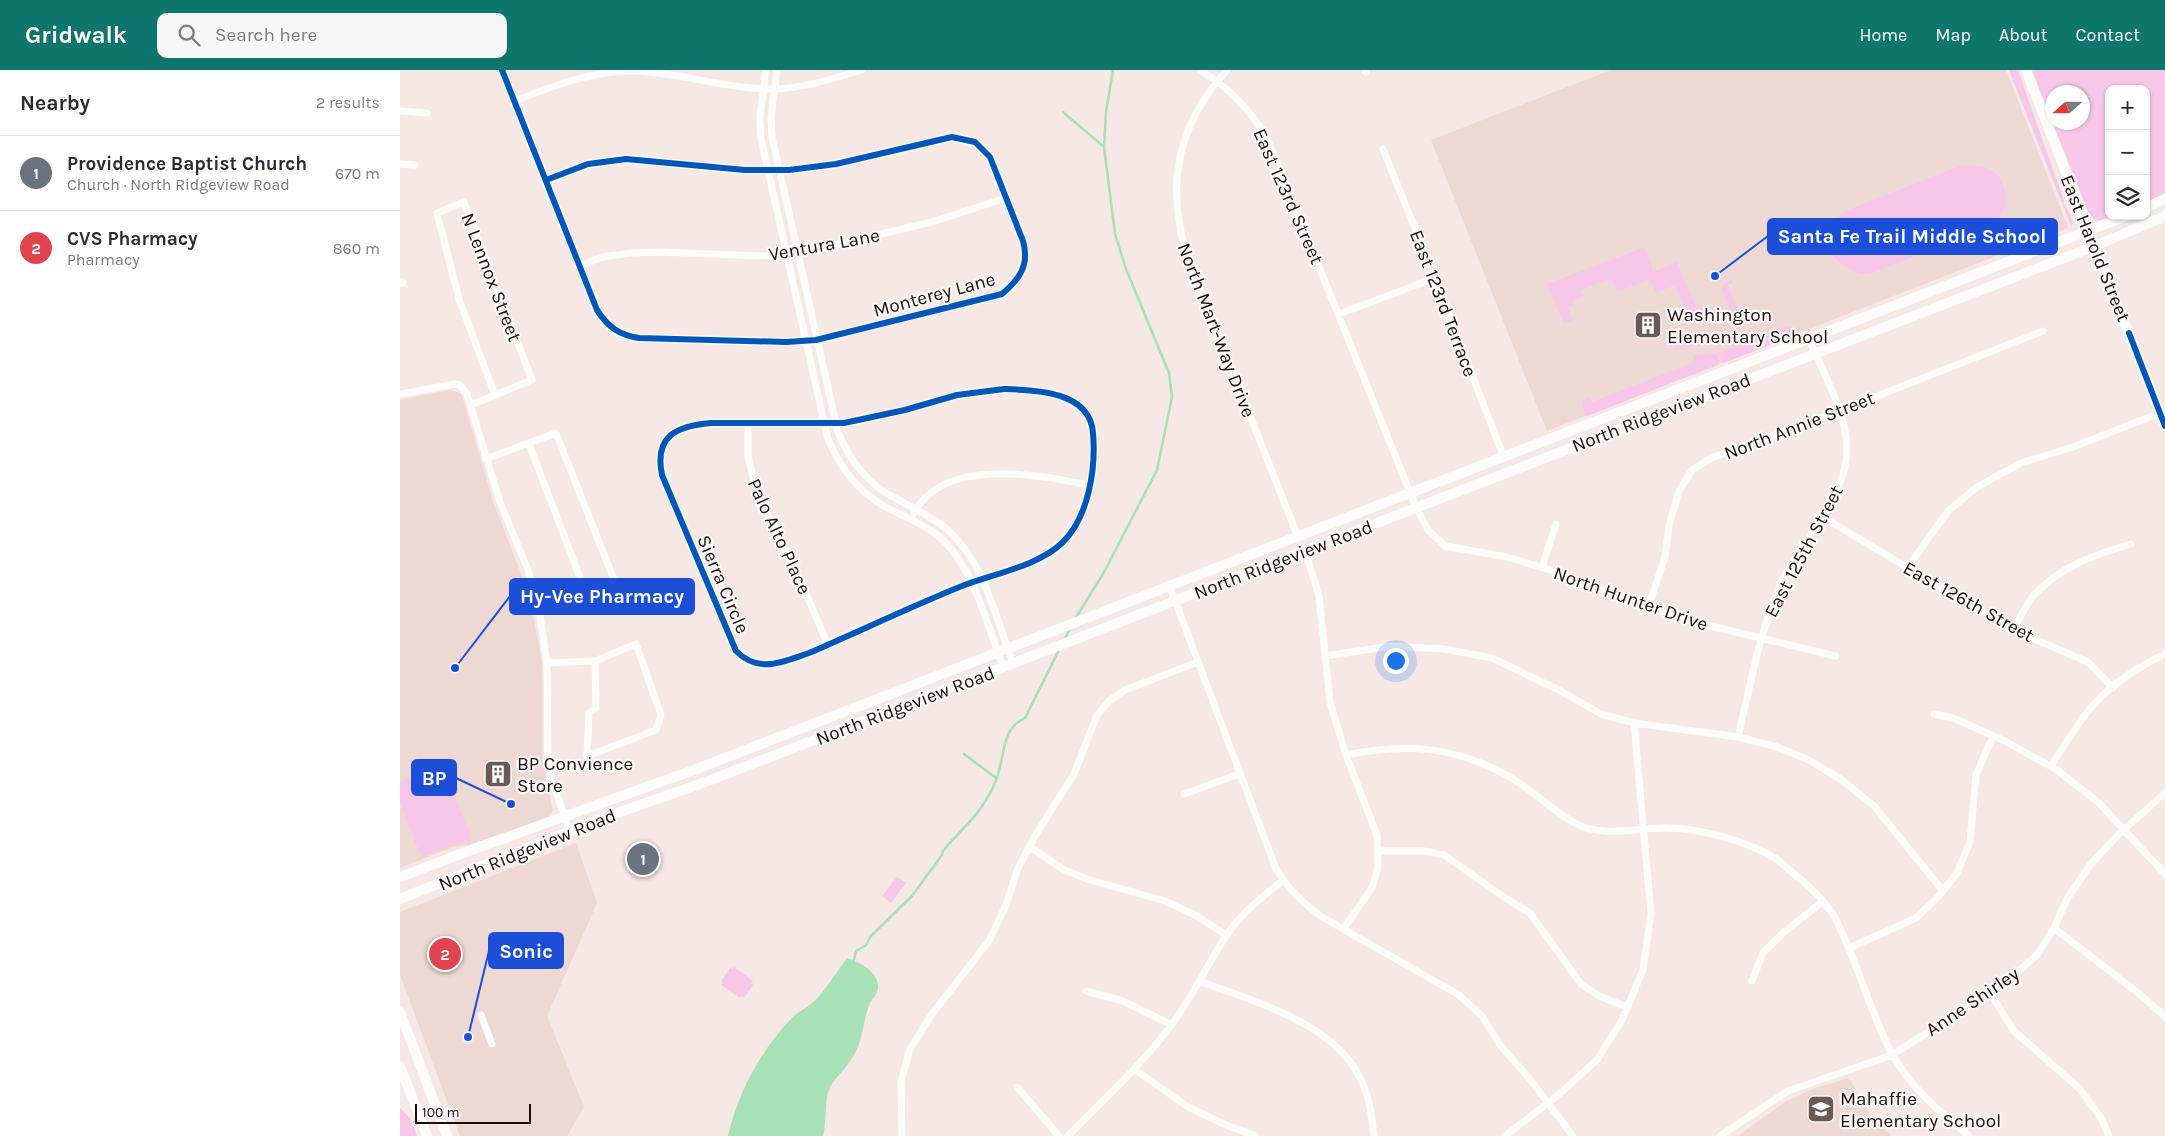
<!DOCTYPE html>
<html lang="en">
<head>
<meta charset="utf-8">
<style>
  body { margin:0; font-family:Karla,sans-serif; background:#f7f7f7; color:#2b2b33 }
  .controls { position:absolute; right:15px; top:15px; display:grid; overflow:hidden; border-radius:10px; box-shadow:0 1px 4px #0004 }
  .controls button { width:45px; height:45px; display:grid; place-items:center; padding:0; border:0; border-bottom:1px solid #e1e1e2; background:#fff; color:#2b2b33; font:25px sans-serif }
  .compass { position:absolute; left:1645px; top:15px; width:45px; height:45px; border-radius:50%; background:#fff; box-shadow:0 1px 4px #0004; rotate:249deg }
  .scale { position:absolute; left:15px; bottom:12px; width:116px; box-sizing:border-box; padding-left:5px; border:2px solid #1f0c08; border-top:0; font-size:14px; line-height:18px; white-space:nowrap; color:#1f0c08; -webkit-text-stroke:4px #f7f7f7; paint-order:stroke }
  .you { position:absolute; left:995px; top:590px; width:18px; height:18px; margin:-12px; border:4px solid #fff; border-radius:50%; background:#1a73e8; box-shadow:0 0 0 8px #1a73e833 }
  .badge { display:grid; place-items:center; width:32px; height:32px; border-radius:50%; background:#0f766e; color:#fff; font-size:16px; font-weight:700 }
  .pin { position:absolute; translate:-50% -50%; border:2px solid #fff; box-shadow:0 1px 5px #0006 }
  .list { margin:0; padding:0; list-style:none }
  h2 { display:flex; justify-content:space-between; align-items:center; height:65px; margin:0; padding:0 20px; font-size:21px }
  h2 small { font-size:16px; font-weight:400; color:#7c7c81 }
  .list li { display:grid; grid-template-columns:32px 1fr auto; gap:15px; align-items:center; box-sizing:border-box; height:75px; padding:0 20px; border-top:1px solid #e1e1e2 }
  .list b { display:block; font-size:19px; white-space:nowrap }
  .list p { margin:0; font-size:16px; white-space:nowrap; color:#7c7c81 }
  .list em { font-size:16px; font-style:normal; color:#7c7c81 }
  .icon { flex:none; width:28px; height:28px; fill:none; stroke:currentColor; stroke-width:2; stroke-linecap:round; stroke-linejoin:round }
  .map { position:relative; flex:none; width:1765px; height:1066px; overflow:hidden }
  header { display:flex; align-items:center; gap:30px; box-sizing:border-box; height:70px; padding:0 25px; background:#0f766e; color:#fff }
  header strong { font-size:24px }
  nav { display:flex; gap:28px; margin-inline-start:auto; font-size:18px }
  .search { width:350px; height:45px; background:#f7f7f7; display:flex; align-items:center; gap:12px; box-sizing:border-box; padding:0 18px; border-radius:10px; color:#7c7c81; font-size:19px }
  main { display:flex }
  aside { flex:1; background:#fff }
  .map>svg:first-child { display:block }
  .built { fill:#edd8d4 }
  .green { fill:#f6c7e8 }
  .water { fill:#a7e1b5 }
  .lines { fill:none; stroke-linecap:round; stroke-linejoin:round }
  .stream { stroke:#a7e1b5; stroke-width:2.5 }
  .street { stroke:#fefcfb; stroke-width:7 }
  .secondary { stroke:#fefcfb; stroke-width:10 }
  .cycleway-casing { stroke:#f7f7f7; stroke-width:9 }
  .cycleway { stroke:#0057b8; stroke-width:6 }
  .labels { text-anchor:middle; stroke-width:4.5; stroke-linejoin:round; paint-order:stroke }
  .street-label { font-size:19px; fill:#1f0c08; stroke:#f7f7f7 }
  .poi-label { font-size:19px; fill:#1f0c08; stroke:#f7f7f7; text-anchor:start }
  .leader { fill:none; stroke:#1d4ed8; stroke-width:2 }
  .callout-dot { fill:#1d4ed8; stroke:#f7f7f7; stroke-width:2 }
  .callout { fill:#1d4ed8; stroke:#1d4ed8; stroke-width:2 }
  .callout-label { font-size:20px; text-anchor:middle; font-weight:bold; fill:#fff }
</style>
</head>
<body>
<header>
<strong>Gridwalk</strong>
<div class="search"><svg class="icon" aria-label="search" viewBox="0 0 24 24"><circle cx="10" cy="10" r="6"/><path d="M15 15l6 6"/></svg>Search here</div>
<nav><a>Home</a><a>Map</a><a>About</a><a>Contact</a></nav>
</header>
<main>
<aside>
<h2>Nearby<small>2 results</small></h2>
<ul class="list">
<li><span class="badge" style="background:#6b7280">1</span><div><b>Providence Baptist Church</b><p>Church · North Ridgeview Road</p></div><em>670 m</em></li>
<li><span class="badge" style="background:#e0444e">2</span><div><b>CVS Pharmacy</b><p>Pharmacy</p></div><em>860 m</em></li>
</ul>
</aside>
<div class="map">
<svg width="1765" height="1066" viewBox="0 0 1765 1066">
  <rect width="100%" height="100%" fill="#f5e8e5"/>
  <!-- built -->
  <path class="built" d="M1211 0H1606L1668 158 1147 361 1031 70Z
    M50 320 60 323 62 326 94 434 129 524 142 593V689L153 741 147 748 69 775 53 777 0 798V330Z
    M176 773 197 833 147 946 184 1037 167 1066H60L0 905V842Z
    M1449 1008 1470 1044 1491 1066H1338L1385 1032 1413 1019Z"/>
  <!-- green -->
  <path class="green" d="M1609 0H1618L1664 131 1663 134C1668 138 1673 150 1672 158Z
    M1632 0H1765V123L1746 132V19H1709V146H1713C1703 150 1696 154 1689 144L1653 53 1682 52V22H1652V51Z
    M1563 95C1574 96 1590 95 1598 106 1612 124 1605 149 1587 159L1468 204C1432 202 1414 165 1445 141Z
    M1245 177 1253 202 1277 192 1296 238 1301 236 1303 241 1288 247 1276 218 1273 216 1255 223 1250 209 1220 221 1216 220 1211 209 1180 220 1183 227 1174 231 1175 234 1168 237 1173 250 1164 254 1147 214Z
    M1331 210 1333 213 1328 215 1343 256 1337 259 1322 219 1324 214Z
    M1387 256 1394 259 1396 265 1324 293 1322 292 1319 283 1363 266H1367L1369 264Z
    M1296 263 1299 269 1310 265 1311 269 1277 280 1274 279 1273 272Z
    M1317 284 1320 294 1190 345 1185 346 1182 333 1183 329 1189 326 1192 332 1295 292 1293 285Z
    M41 695 68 759 71 772 53 775 22 787 18 777 14 774V768L0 732V711Z
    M497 807 506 813 491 833 482 826Z
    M334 897 353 911 351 913 353 915 344 928 342 926 340 928 321 915 323 913 321 911 330 898 332 899Z
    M0 1038 10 1048 17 1066H0Z"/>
  <!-- water -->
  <path class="water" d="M447 888C461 893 483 904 477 922 475 927 471 930 469 935 464 949 463 965 457 979 450 995 438 1004 430 1017 424 1029 427 1052 423 1066H328C338 1023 359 984 388 952 398 941 402 941 412 933 422 925 439 899 447 888Z"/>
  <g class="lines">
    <!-- stream -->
    <path class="stream" d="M663 42 704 77
      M675 549 703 504 757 400 772 327 769 303 726 199 715 164 704 77 706 42 713 0
      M665 569 670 558
      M564 684 596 708
      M453 894 456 881 466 875 470 867 512 826 542 785 543 781C557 763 576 749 587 728 593 719 598 706 600 696 606 675 603 659 625 648L660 578"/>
    <!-- street -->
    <path class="street" d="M102 0 197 240C208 257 219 265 239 268L386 272 416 270 602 224C619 210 630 195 623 171L590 87 575 72 552 67 436 94 389 100H345L226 89 188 94 146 110
      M366 0 360 47 361 69 427 366C438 395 457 420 484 436 506 448 528 455 546 473 574 502 589 559 603 597
      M377 0 371 47 372 67 438 362C450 392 468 415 497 429 514 439 534 447 549 461 585 494 596 549 613 593
      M800 0C828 17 850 39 867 68L1016 437 1028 460 1045 476 1107 487 1164 504 1219 527 1273 547 1436 586
      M827 0C776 57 765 116 788 189L898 467
      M964 0 966 2
      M115 31C153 16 190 1 232 1 281 2 328 20 376 19 406 18 434 8 462 0
      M0 41 27 43
      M983 79 1035 208 1104 388
      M0 94 15 95
      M180 196 202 187 231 183 259 182 366 186 405 182 532 152 606 128
      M0 213H3
      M939 244 1035 208
      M604 319C635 320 690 321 693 363 696 398 689 447 662 473 638 496 593 504 562 516 510 537 460 561 409 583 382 592 359 604 336 581L262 405C254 366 276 356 311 353H444L505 340 557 325Z
      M0 324 55 314 60 315 67 324 100 432 128 500 138 532 147 593 148 691 151 707 170 762
      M71 335 95 325 59 229 37 143 64 132 132 310 95 325
      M348 354V387L358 425 405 521 428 575
      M129 374 189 531
      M86 389 156 363 218 520 168 540
      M514 443C544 386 639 405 689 415
      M1421 446 1572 536 1625 565 1688 592 1713 618
      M905 480 919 526 930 632 946 685 977 765 978 798 972 818 943 859
      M1142 497 1156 454
      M1508 497 1548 441 1577 417 1621 393 1673 377 1760 343
      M770 517 876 799C888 819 904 834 922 847L1059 925 1082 946 1100 975 1129 1008 1173 1066
      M1248 538 1265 487 1269 455 1279 421 1292 400 1311 388 1439 341 1643 261
      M1614 559C1620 548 1626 534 1634 525 1661 496 1694 485 1731 474
      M925 586 991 576 1044 579 1092 588 1159 620 1201 644 1234 653 1338 667 1377 677 1409 690 1442 710 1475 737 1543 821
      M147 593 195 591 236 574 261 645 256 660 187 686 189 643 196 638 195 591
      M1534 644 1553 648 1605 671 1657 700 1699 733 1765 804
      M1338 667C1350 617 1359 565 1379 517 1397 478 1441 431 1446 391 1452 350 1424 306 1409 269
      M946 685C1008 673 1058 676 1113 709 1135 722 1153 741 1175 753 1203 769 1237 757 1267 758 1302 759 1344 770 1375 788 1381 792 1387 798 1393 803 1407 814 1420 826 1430 840 1436 847 1439 857 1443 865 1461 904 1472 946 1492 984 1510 1017 1541 1043 1569 1066
      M1651 696C1662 679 1673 661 1685 645 1705 618 1736 598 1765 584
      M784 724 839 704
      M630 777 664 800 690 810 765 831 797 846 826 865
      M978 781H1024L1044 785 1104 827 1130 843 1181 914 1199 926 1227 937
      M1654 858 1742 926 1765 947
      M1449 878 1516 848 1538 827 1557 803 1570 772 1576 705 1593 666
      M800 911C856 933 938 953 963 1014 970 1031 972 1048 974 1066
      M1352 911 1363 883 1383 863 1423 831
      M686 921 723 931 772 955
      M1590 923 1614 961 1680 1019 1701 1048 1709 1066
      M81 945 92 974
      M734 999 788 1037 826 1055 856 1066
      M617 1017 659 1066
      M502 1066 501 1012 510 979 532 944 589 871 606 835 618 798 635 766 674 704 697 645 709 631 725 620 798 592
      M668 1066C703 1030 742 995 772 954 793 926 807 895 826 866 841 843 862 827 883 810
      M1105 1066 1157 1026 1197 990 1222 950 1243 900 1251 844 1234 653
      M1320 1066 1388 1021 1492 985 1605 913 1638 884 1654 858 1667 829 1690 795 1719 764 1765 723"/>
    <!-- secondary -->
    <path class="secondary" d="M1626 0 1765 356
      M1746 138 1765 129
      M0 807 74 779 294 700 1726 146
      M0 829 200 749 300 714 1695 176 1765 146
      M0 942 47 1066
      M0 996 27 1066"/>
    <!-- cycleway casing -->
    <g class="cycleway-casing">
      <path id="cycleway" d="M102 0 197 240C208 257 219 265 239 268L386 272 416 270 602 224C619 210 630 195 623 171L590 87 575 72 552 67 436 94 389 100H345L226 89 188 94 146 110
        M1729 263 1765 356
        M604 319C635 320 690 321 693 363 696 398 689 447 662 473 638 496 593 504 562 516 510 537 460 561 409 583 382 592 359 604 336 581L262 405C254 366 276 356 311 353H444L505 340 557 325Z"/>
    </g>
    <!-- cycleway -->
    <use href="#cycleway" class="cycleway"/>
  </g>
  <!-- icons -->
  <defs>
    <g id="building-square" transform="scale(1.4375)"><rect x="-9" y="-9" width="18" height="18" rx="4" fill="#6a5955" stroke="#f7f7f7"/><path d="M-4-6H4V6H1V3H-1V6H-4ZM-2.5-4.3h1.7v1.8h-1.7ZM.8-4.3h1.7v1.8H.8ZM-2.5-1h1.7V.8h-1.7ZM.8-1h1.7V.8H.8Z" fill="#fff"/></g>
    <g id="school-square" transform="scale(1.4375)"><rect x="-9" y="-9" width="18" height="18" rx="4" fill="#6a5955" stroke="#f7f7f7"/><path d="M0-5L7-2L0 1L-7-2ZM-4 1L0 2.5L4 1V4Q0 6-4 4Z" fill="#fff"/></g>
  </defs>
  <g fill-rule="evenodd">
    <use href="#building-square" x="1248" y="255"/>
    <use href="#building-square" x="98" y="704"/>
    <use href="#school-square" x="1421" y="1039"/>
  </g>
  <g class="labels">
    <!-- street labels -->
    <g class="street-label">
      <text transform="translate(889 126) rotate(66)" y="7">East 123rd Street</text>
      <text transform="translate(424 174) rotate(-10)" y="7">Ventura Lane</text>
      <text transform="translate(1696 178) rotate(68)" y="7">East Harold Street</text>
      <text transform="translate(92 207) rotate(69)" y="7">N Lennox Street</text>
      <text transform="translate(534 224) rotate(-15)" y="7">Monterey Lane</text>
      <text transform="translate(1044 233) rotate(69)" y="7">East 123rd Terrace</text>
      <text transform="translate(817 260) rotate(69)" y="7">North Mart-Way Drive</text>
      <text transform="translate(1261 342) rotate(-21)" y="7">North Ridgeview Road</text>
      <text transform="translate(1399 355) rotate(-21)" y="7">North Annie Street</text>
      <text transform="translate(380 466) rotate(65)" y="7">Palo Alto Place</text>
      <text transform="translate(1403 481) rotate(-62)" y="7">East 125th Street</text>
      <text transform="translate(883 489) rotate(-21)" y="7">North Ridgeview Road</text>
      <text transform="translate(324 514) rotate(67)" y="7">Sierra Circle</text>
      <text transform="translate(1231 528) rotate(19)" y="7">North Hunter Drive</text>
      <text transform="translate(1569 531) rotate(29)" y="7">East 126th Street</text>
      <text transform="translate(505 635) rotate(-21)" y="7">North Ridgeview Road</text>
      <text transform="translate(127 779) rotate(-22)" y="7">North Ridgeview Road</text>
      <text transform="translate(1572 931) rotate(-34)" y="7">Anne Shirley</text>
    </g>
    <!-- poi labels -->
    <g class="poi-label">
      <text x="1267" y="251">Washington<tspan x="1267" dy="22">Elementary School</tspan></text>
      <text x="117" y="700">BP Convience<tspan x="117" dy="22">Store</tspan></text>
      <text x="1440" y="1035">Mahaffie<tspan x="1440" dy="22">Elementary School</tspan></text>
    </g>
  </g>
  <!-- callouts -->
  <path class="leader" d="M1315 206L1368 166M55 598L110 526M111 734L56 708M68 967L89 881"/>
  <g class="callout-dot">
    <circle cx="1315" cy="206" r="5"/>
    <circle cx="55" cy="598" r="5"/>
    <circle cx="111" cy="734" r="5"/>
    <circle cx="68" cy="967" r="5"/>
  </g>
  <g class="callout">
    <rect x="1368" y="149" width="289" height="35" rx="5"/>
    <rect x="110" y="509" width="184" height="35" rx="5"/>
    <rect x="12" y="690" width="44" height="35" rx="5"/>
    <rect x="89" y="863" width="74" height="35" rx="5"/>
  </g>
  <g class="callout-label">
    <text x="1512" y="173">Santa Fe Trail Middle School</text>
    <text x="202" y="533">Hy-Vee Pharmacy</text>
    <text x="34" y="715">BP</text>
    <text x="126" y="888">Sonic</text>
  </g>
</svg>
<div class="controls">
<button>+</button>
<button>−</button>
<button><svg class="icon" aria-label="layers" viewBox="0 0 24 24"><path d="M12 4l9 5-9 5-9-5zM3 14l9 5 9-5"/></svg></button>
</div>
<svg class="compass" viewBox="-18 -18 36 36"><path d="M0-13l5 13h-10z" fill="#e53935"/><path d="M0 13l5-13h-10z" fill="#7c7c81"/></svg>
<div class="scale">100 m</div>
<div class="you"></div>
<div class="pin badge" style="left:243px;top:789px;background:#6b7280">1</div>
<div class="pin badge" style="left:45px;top:884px;background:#e0444e">2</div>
</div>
</main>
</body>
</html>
